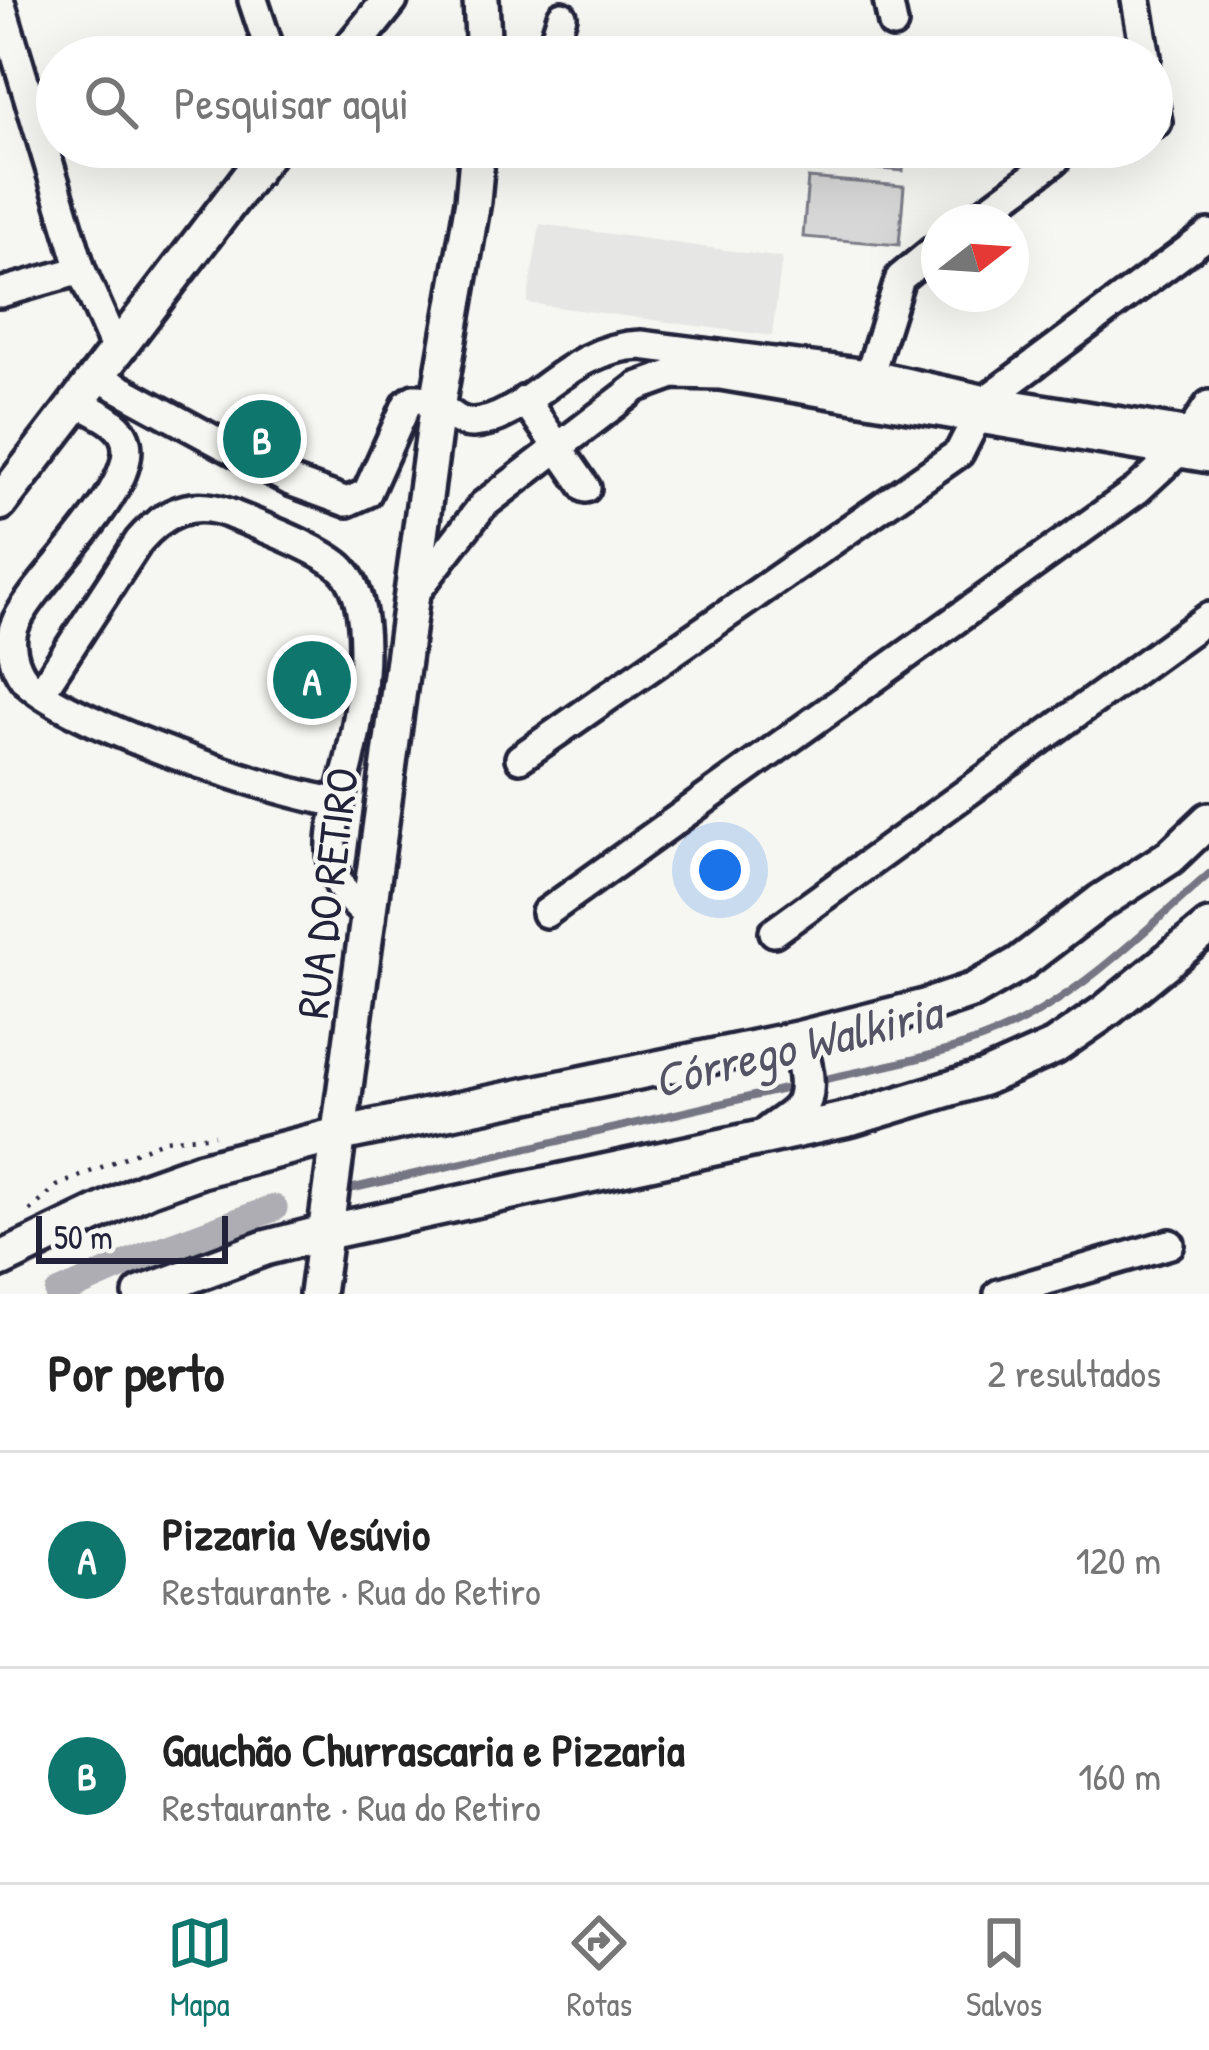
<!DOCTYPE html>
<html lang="pt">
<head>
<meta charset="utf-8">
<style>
  body { margin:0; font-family:"Patrick Hand",sans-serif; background:#f2f2f2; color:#222 }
  .compass { position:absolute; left:921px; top:204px; width:108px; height:108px; border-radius:50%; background:#fff; box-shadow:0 12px 48px #0002; rotate:73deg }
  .scale { position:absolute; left:36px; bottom:30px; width:192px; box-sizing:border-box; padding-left:12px; border:6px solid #22223b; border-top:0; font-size:33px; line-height:42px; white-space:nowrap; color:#22223b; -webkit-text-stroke:9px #f6f6f2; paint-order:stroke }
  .you { position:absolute; left:720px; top:870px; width:42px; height:42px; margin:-30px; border:9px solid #fff; border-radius:50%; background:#1a73e8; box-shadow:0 0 0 18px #1a73e833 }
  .badge { display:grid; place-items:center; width:78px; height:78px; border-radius:50%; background:#0f766e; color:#fff; font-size:39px; font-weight:700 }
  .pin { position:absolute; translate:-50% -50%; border:6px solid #fff; box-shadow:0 3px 12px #0006 }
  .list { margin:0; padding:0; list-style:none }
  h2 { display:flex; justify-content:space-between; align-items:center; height:156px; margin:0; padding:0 48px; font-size:51px }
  h2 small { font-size:39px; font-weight:400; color:#767676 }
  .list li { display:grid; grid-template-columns:78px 1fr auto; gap:36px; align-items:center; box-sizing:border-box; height:216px; padding:0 48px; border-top:3px solid #e0e0e0 }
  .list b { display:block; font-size:45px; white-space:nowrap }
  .list p { margin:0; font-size:39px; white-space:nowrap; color:#767676 }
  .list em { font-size:39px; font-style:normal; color:#767676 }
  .icon { flex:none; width:66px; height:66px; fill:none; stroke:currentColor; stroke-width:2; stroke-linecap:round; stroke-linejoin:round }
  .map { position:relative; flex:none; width:1209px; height:1294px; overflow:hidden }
  .search { position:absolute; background:#fff; box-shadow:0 12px 48px #0002; left:36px; right:36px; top:36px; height:132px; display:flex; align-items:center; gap:30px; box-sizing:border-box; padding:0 42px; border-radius:66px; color:#767676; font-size:45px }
  .sheet { height:588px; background:#fff }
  nav { display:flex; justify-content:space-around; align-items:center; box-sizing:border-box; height:168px; border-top:3px solid #e0e0e0; background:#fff; font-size:33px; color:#767676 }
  nav a { display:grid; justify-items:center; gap:6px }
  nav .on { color:#0f766e }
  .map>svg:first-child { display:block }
  .built { fill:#e6e6e4 }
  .pitch { fill:#d7d7d7; stroke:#7c7c89; stroke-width:3 }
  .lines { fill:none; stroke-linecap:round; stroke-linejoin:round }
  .stream { stroke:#757583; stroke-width:8 }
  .canal { stroke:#adadb3; stroke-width:27 }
  .minor-casing { stroke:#22223b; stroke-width:36 }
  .major-casing { stroke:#22223b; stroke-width:42 }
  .path { stroke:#22223b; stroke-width:4.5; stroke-dasharray:3 9; stroke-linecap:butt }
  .minor { stroke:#f6f6f2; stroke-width:27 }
  .major { stroke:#f6f6f2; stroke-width:33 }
  .labels { text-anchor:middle; stroke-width:9; stroke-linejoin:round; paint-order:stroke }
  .street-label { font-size:45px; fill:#22223b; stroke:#f6f6f2 }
  .water-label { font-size:48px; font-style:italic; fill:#535365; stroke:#f6f6f2 }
</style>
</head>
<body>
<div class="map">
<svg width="1209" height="1294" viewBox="0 0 1209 1294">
  <rect width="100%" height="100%" fill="#f6f6f2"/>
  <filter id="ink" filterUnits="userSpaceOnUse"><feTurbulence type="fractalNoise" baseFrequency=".00833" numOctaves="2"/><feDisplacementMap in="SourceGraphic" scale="24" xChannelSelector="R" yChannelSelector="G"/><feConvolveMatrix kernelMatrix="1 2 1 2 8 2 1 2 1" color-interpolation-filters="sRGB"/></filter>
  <g filter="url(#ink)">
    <!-- built -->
    <path class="built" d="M540 224 782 258 772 336 527 303Z"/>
    <!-- pitch -->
    <path class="pitch" d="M812 147H905L903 171 810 163Z
      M808 178 904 186 899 245 803 237Z"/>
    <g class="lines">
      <!-- stream -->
      <path class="stream" d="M817 1081C882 1066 952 1055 1012 1026 1087 990 1147 928 1209 874
        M354 1188 797 1086"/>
      <!-- canal -->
      <path class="canal" d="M58 1294 144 1256 274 1208"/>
      <!-- minor casing -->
      <g class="minor-casing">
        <path id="minor" d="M253 0 272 57
          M888 0 893 24
          M1136 0 1146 57
          M0 2 81 270 116 350
          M549 57 562 16
          M1152 94 1157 122
          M972 222 1055 160
          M0 293 81 270
          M98 377 290 481 347 502 367 493 407 404 414 399C442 397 450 424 473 423 528 420 566 347 641 345L867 374 986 400 1209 436
          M864 392 900 278 939 246
          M525 400 586 488
          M79 403C94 412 114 419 123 434 150 482 31 580 14 627 8 644 14 666 24 679 58 720 281 796 338 802
          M412 597 483 505 637 387 673 374 720 375 1209 458
          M41 692 139 541C163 513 191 499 228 513 255 524 325 550 343 570 378 607 361 712 350 759 342 797 320 846 340 885 347 898 360 909 371 919
          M520 758 959 453 986 400 1209 234
          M546 913 1137 490 1177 453 1209 405
          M774 932 1209 617
          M999 1294 1170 1244"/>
      </g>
      <!-- major casing -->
      <g class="major-casing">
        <path id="major" d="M481 0 484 57
          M344 57 390 0
          M0 503 272 147
          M768 1134C777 1126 793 1118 800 1108 813 1090 803 1058 797 1039
          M0 1260 148 1189 201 1170 341 1134 797 1039 924 1007 974 990 1019 964 1100 902 1170 857 1209 820
          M141 1294 265 1248 327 1232 853 1118 984 1078 1054 1047 1106 1011 1209 927
          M317 1294 438 402 473 201 478 147"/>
      </g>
      <!-- path -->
      <path class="path" d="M30 1211 57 1186 165 1140 215 1135"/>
      <!-- minor -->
      <use href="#minor" class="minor"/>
      <!-- major -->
      <use href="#major" class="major"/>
    </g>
  </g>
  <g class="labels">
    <!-- street labels -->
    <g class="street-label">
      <text transform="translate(327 893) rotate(-83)" y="16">RUA DO RETIRO</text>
    </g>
    <!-- water labels -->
    <g class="water-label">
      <text transform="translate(797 1046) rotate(-14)" y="17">Córrego Walkiria</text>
    </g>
  </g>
</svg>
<svg class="compass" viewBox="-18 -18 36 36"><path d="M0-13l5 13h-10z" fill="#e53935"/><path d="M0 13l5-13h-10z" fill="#767676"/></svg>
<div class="scale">50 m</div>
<div class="you"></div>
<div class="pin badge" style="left:312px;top:680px">A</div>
<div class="pin badge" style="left:262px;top:439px">B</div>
<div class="search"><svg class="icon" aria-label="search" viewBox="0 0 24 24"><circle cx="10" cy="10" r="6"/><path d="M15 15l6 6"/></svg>Pesquisar aqui</div>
</div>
<section class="sheet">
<h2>Por perto<small>2 resultados</small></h2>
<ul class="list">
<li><span class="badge">A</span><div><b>Pizzaria Vesúvio</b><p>Restaurante · Rua do Retiro</p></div><em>120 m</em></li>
<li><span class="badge">B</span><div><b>Gauchão Churrascaria e Pizzaria</b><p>Restaurante · Rua do Retiro</p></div><em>160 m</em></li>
</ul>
</section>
<nav>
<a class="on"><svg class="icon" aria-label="map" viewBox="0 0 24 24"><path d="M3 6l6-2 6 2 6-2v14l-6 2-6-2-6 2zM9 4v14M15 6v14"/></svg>Mapa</a>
<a><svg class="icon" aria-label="directions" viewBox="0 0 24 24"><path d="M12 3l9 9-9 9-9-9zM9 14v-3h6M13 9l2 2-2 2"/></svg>Rotas</a>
<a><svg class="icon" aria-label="saved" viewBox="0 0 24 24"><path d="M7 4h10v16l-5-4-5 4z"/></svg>Salvos</a>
</nav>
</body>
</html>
